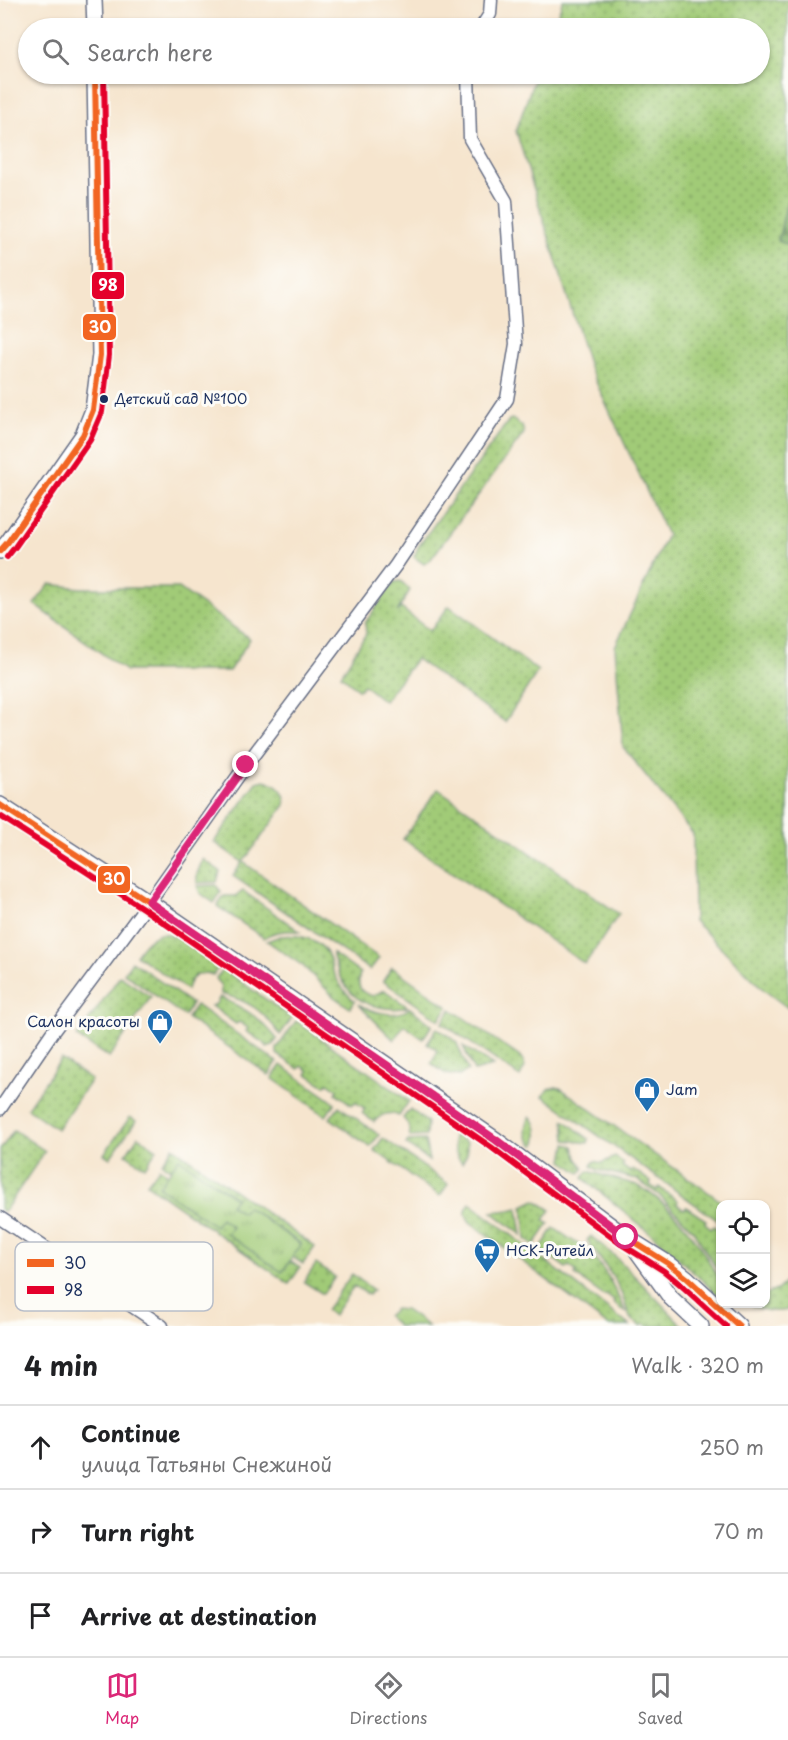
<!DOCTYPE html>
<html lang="en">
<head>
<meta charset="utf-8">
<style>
  body { margin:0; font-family:"Playpen Sans",sans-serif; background:#f6f6f6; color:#202124 }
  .controls { position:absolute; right:18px; bottom:18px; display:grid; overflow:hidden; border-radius:12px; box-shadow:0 2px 4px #0004 }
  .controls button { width:54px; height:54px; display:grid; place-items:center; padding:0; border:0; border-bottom:2px solid #e0e0e0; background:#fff; color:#202124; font:30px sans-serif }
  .stop { position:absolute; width:18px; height:18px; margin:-14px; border:4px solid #db2777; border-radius:50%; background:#fff }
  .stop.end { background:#db2777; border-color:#fff; box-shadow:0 2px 6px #0008 }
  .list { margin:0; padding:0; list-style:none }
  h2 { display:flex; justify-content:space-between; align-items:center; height:78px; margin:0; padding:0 24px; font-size:26px }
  h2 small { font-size:20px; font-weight:400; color:#757577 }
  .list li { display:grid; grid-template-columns:39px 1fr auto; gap:18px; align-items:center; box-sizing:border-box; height:84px; padding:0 24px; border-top:2px solid #e0e0e0 }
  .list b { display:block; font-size:22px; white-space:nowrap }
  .list p { margin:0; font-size:20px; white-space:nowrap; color:#757577 }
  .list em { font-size:20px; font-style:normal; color:#757577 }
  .icon { flex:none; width:33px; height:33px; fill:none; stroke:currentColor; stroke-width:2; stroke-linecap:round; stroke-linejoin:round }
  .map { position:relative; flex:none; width:788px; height:1326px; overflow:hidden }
  .search { position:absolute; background:#fff; box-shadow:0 2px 4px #0004; left:18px; right:18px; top:18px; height:66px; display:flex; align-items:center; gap:15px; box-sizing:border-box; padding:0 21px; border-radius:33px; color:#757577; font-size:22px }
  .sheet { height:330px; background:#fff }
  nav { display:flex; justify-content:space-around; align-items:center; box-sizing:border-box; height:84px; border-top:2px solid #e0e0e0; background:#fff; font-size:16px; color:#757577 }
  nav a { display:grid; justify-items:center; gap:3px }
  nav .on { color:#db2777 }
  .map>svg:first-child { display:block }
  .grass { fill:url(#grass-dots); stroke:#5e7d6a; stroke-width:1.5 }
  .forest { fill:url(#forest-firs); stroke:#4e6f63; stroke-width:1.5 }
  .park { fill:url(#park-tufts); stroke:#5e7d6a; stroke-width:1.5 }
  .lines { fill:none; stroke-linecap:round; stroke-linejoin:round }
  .minor-casing { stroke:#686f85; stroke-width:15 }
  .tertiary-casing { stroke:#686f85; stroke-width:18 }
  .minor { stroke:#fff; stroke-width:12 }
  .tertiary { stroke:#fff; stroke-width:15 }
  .bus-1-casing { stroke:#fdfcf7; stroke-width:10 }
  .bus-2-casing { stroke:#fdfcf7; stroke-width:10 }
  .bus-1 { stroke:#f26522; stroke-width:6 }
  .bus-2 { stroke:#e4002b; stroke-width:6 }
  .route { stroke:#db2777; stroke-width:8 }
  .bus-dot { fill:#1b2f5e; stroke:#fdfcf7; stroke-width:2 }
  .labels { text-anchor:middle; stroke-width:6; stroke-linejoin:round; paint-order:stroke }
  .bus-label { font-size:14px; fill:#1b2f5e; stroke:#fdfcf7; text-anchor:start }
  .poi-label { font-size:15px; fill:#1b2f5e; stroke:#fdfcf7; text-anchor:start }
  .key { fill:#fdfcf7; stroke:#b9bec9; stroke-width:1.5 }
  .key-label { font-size:16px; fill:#1b2f5e }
  .line-badge { stroke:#fdfcf7; stroke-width:2 }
  .badge-label { font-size:16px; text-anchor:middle; font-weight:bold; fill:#fff }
</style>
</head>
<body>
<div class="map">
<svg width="788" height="1326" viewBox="0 0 788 1326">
  <defs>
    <pattern id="grass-dots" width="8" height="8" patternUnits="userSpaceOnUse" patternTransform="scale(1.5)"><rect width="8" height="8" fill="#a1cb77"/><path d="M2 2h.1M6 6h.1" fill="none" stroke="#82a565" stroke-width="1.8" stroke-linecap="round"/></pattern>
    <pattern id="forest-firs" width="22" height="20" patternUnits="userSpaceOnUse" patternTransform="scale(1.5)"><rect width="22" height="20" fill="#80af68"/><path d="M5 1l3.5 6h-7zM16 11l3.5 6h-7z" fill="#688f59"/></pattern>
    <pattern id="park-tufts" width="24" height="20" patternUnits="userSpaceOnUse" patternTransform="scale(1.5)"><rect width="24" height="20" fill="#a1cb77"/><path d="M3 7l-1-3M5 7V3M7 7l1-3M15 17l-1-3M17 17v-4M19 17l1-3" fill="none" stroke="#82a565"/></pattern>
  </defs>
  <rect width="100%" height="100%" fill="#fdfcf7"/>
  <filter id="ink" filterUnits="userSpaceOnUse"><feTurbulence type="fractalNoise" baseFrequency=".0167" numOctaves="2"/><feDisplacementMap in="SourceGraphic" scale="12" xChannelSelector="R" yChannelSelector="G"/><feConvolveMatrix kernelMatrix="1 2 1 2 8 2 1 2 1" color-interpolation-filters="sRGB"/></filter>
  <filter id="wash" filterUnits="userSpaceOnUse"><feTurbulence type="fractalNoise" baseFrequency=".008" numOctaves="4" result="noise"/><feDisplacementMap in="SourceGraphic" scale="24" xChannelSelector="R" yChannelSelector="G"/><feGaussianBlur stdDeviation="1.35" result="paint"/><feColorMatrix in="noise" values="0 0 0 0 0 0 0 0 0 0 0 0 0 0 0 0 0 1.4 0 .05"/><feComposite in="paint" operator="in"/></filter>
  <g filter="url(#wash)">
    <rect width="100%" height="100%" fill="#f6e5ce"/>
    <!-- grass -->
    <path class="grass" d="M563 0H788V1008L764 990 694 921 693 834 623 747 615 647 667 535 589 367 516 131 536 74H760V28H553Z
      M512 419 522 426 524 433 431 559 424 564 414 557 418 547 509 420Z
      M401 581 410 590 397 612 401 608 430 631 449 606 538 671 505 722 416 659 384 701 364 685 359 690 341 675 366 634 365 623 394 582Z
      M50 584 80 588H179L250 639 229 671H126L34 604Z
      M264 780C277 783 287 792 285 805L243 862 379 958 370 970 233 876 242 862 214 842 257 782Z
      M438 789 619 914 585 964 403 839Z
      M203 859 220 871 217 882 197 883V874Z
      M216 885 221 892 214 903 200 893 197 886Z
      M243 891 301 932C288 930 275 930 264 938L217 906 224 896H236Z
      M160 934H168L176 937 219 967 213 975C200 970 189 977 187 990L136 955C143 945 148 938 160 934Z
      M280 936C296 934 317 937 327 953 330 958 331 965 333 971 338 983 345 993 355 1001L350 1008 334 997 303 966 267 941Z
      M332 953 360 973C357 986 359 993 373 996L384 990 408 1007C398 1010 389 1009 379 1007 350 1002 339 979 332 953Z
      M132 961 192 1004 184 1016 124 973Z
      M392 967 448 1007 439 1020 383 981Z
      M223 969 292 1018 280 1035C263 1010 249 1001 221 994V986L216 978Z
      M120 976 151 997 109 1058 77 1037Z
      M220 997C245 1009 260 1017 277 1039L273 1045 266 1047V1045L246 1031 248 1028 239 1022 236 1024 211 1006 216 1004Z
      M358 1004C372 1012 396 1019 410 1008L432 1025 423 1039 404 1025 394 1040Z
      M196 1005 277 1062 269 1075 187 1018Z
      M451 1009 520 1057 523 1061 525 1067 520 1077 442 1023Z
      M296 1021 409 1101 399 1116C390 1111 381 1114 374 1122L362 1113 365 1109 355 1102 352 1105 336 1093 338 1090 328 1083 325 1086 307 1074 309 1071 302 1066 299 1069 277 1054V1048Z
      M437 1028 456 1041 468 1070 459 1076 446 1074 431 1063 438 1051 427 1043Z
      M463 1046 493 1066 474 1071Z
      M61 1059 91 1080 57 1129 27 1108Z
      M281 1065 335 1103 326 1116 272 1078Z
      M556 1087 560 1088 725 1204H720V1222L543 1096 548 1089Z
      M339 1106 379 1135 370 1147 330 1118Z
      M410 1109 427 1122 426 1136 410 1137 408 1124 403 1118Z
      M530 1116C538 1124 539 1136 535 1146 524 1137 524 1128 530 1116Z
      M130 1117 136 1121 110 1158 104 1154Z
      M564 1120 589 1139 588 1143 566 1140Z
      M14 1130 45 1151 4 1212 0 1209V1150Z
      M455 1134 467 1143V1154L462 1163C455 1155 451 1143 455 1134Z
      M138 1136 157 1149 145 1167 126 1154Z
      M383 1138 448 1184 440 1196 374 1150Z
      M425 1140 429 1161 406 1144 408 1141Z
      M566 1144 574 1146 577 1158 584 1168 580 1173 563 1161Z
      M173 1147 315 1247 303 1264 292 1257 301 1244 247 1207 242 1213 230 1205 235 1197 179 1159 171 1170 162 1163Z
      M615 1157 624 1163 622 1166 630 1172 633 1169 651 1182 650 1185 657 1190 659 1187 678 1201 677 1204 684 1209 686 1207 706 1220 705 1223 711 1228 713 1226 720 1230V1274L693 1230 659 1195 636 1179 598 1170 591 1166 594 1161 602 1163Z
      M159 1168 168 1174 160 1187 215 1225 220 1218 233 1227 228 1234 283 1271 290 1261 300 1268 289 1284 147 1184Z
      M588 1171 637 1185C670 1203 698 1238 714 1271 716 1275 720 1279 720 1283 721 1287 720 1293 720 1297L654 1236 583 1178Z
      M535 1200 551 1210 544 1220 549 1224 534 1245 526 1239 523 1206Z
      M470 1203 630 1326H608L470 1222C465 1215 464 1211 470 1203Z
      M518 1208 522 1235 492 1212 510 1210Z
      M554 1228 581 1246 585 1244 609 1278 626 1313 613 1303 614 1301 606 1295 604 1296 575 1275 577 1272 569 1266 566 1268 540 1249Z
      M591 1236 618 1259 683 1326H647L644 1324 641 1326 630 1318 622 1295 615 1280 587 1240Z
      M316 1264 335 1277 323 1294 304 1282Z
      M352 1274 373 1290 369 1295 354 1286 333 1316 326 1310Z
      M788 1280V1310C774 1313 762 1311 749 1304H766V1294L777 1290Z"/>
    <!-- forest -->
    <path class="forest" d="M787 201H788V245L778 241Z"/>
    <!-- park -->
    <path class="park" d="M179 1158 235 1198 230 1205 242 1213 247 1207 301 1245 282 1272 227 1234 232 1227 221 1218 215 1226 159 1187Z
      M395 1309 405 1310 428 1326H397V1325L387 1316Z"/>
  </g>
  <g filter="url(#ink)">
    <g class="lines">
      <!-- minor casing -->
      <g class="minor-casing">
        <path id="minor" d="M481 28 490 14 491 0
          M0 1109 51 1034 149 902 246 765 396 565 507 399 516 344 506 201 470 139 468 74
          M0 1218 162 1326"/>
      </g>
      <!-- tertiary casing -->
      <g class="tertiary-casing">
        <path id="tertiary" d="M94 0 95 28
          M0 551 8 542 83 435 93 410 100 355 95 74
          M0 805 149 902 496 1140 626 1237 669 1264 687 1278 739 1326
          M632 1244 671 1298 701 1326"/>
      </g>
      <!-- minor -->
      <use href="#minor" class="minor"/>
      <!-- tertiary -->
      <use href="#tertiary" class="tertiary"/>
      <!-- bus-1 casing -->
      <g class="bus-1-casing">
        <path id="bus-1" d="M0 551 8 542 83 435 93 410 100 355 95 74
          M0 805 149 902 496 1140 626 1237 669 1264 687 1278 739 1326"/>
      </g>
      <!-- bus-2 casing -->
      <g class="bus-2-casing">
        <path id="bus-2" d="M7 557 15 547 90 440 102 412 109 355 104 74
          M0 816 144 909 491 1147 621 1244 664 1271 681 1285 726 1326"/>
      </g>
      <!-- bus-1 -->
      <use href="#bus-1" class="bus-1"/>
      <!-- bus-2 -->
      <use href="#bus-2" class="bus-2"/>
    </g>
  </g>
  <g class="lines" filter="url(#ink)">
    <!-- route -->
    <path class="route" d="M246 765 149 902 496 1140 626 1237"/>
  </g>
  <!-- icons -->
  <defs>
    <g id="shop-pin" transform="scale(1.35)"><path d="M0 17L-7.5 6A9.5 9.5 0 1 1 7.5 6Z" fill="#1f6fb2" stroke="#fdfcf7"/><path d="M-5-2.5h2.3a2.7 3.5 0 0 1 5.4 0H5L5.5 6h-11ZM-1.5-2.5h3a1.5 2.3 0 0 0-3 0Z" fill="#fff"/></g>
    <g id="supermarket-pin" transform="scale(1.35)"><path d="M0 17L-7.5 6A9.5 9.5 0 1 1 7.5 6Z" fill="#1f6fb2" stroke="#fdfcf7"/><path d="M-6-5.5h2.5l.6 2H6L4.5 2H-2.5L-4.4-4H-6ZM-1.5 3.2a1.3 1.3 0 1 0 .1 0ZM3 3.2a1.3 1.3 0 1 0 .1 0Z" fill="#fff"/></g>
  </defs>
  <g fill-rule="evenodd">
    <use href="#shop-pin" x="160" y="1022"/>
    <use href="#shop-pin" x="647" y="1090"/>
    <use href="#supermarket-pin" x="487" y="1251"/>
  </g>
  <!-- markers -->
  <circle class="bus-dot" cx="104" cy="399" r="5"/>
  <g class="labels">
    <!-- bus labels -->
    <g class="bus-label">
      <text x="115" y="404">Детский сад №100</text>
    </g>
    <!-- poi labels -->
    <g class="poi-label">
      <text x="140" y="1027" text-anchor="end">Салон красоты</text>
      <text x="666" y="1095">Jam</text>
      <text x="506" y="1256">НСК-Ритейл</text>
    </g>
  </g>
  <!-- legend -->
  <rect x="15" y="1242" width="198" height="69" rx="9" class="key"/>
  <rect x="27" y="1259" width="27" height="8" fill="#f26522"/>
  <rect x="27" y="1286" width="27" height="8" fill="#e4002b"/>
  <g class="key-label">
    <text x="64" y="1269">30</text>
    <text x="64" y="1296">98</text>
  </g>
  <g class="line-badge">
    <rect x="91" y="271" width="34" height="29" rx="6" fill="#e4002b"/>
    <rect x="82" y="313" width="35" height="28" rx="6" fill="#f26522"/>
    <rect x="97" y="865" width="34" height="29" rx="6" fill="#f26522"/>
  </g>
  <g class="badge-label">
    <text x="108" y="291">98</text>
    <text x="100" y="333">30</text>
    <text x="114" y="885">30</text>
  </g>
</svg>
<div class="controls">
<button><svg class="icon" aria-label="locate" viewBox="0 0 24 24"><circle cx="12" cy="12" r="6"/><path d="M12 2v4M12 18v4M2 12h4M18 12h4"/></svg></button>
<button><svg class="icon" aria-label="layers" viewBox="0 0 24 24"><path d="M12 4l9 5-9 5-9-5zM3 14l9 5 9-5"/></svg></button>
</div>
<div class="stop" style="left:626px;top:1237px"></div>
<div class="stop end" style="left:246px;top:765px"></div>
<div class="search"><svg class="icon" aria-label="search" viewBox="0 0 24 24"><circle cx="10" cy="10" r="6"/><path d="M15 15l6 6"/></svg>Search here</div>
</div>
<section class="sheet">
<h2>4 min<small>Walk · 320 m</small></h2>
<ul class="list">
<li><svg class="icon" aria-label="ahead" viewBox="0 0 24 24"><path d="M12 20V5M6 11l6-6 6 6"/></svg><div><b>Continue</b><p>улица Татьяны Снежиной</p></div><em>250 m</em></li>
<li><svg class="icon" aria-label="right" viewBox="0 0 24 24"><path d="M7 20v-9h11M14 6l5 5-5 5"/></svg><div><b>Turn right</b></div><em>70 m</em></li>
<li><svg class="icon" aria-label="arrive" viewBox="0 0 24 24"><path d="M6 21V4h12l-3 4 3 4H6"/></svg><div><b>Arrive at destination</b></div></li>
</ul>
</section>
<nav>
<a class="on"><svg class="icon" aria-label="map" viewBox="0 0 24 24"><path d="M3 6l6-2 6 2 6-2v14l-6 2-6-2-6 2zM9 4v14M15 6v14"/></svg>Map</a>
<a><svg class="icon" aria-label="directions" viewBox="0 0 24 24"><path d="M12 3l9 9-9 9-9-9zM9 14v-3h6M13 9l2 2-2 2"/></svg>Directions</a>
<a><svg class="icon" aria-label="saved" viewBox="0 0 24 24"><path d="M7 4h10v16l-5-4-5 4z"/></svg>Saved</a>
</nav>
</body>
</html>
